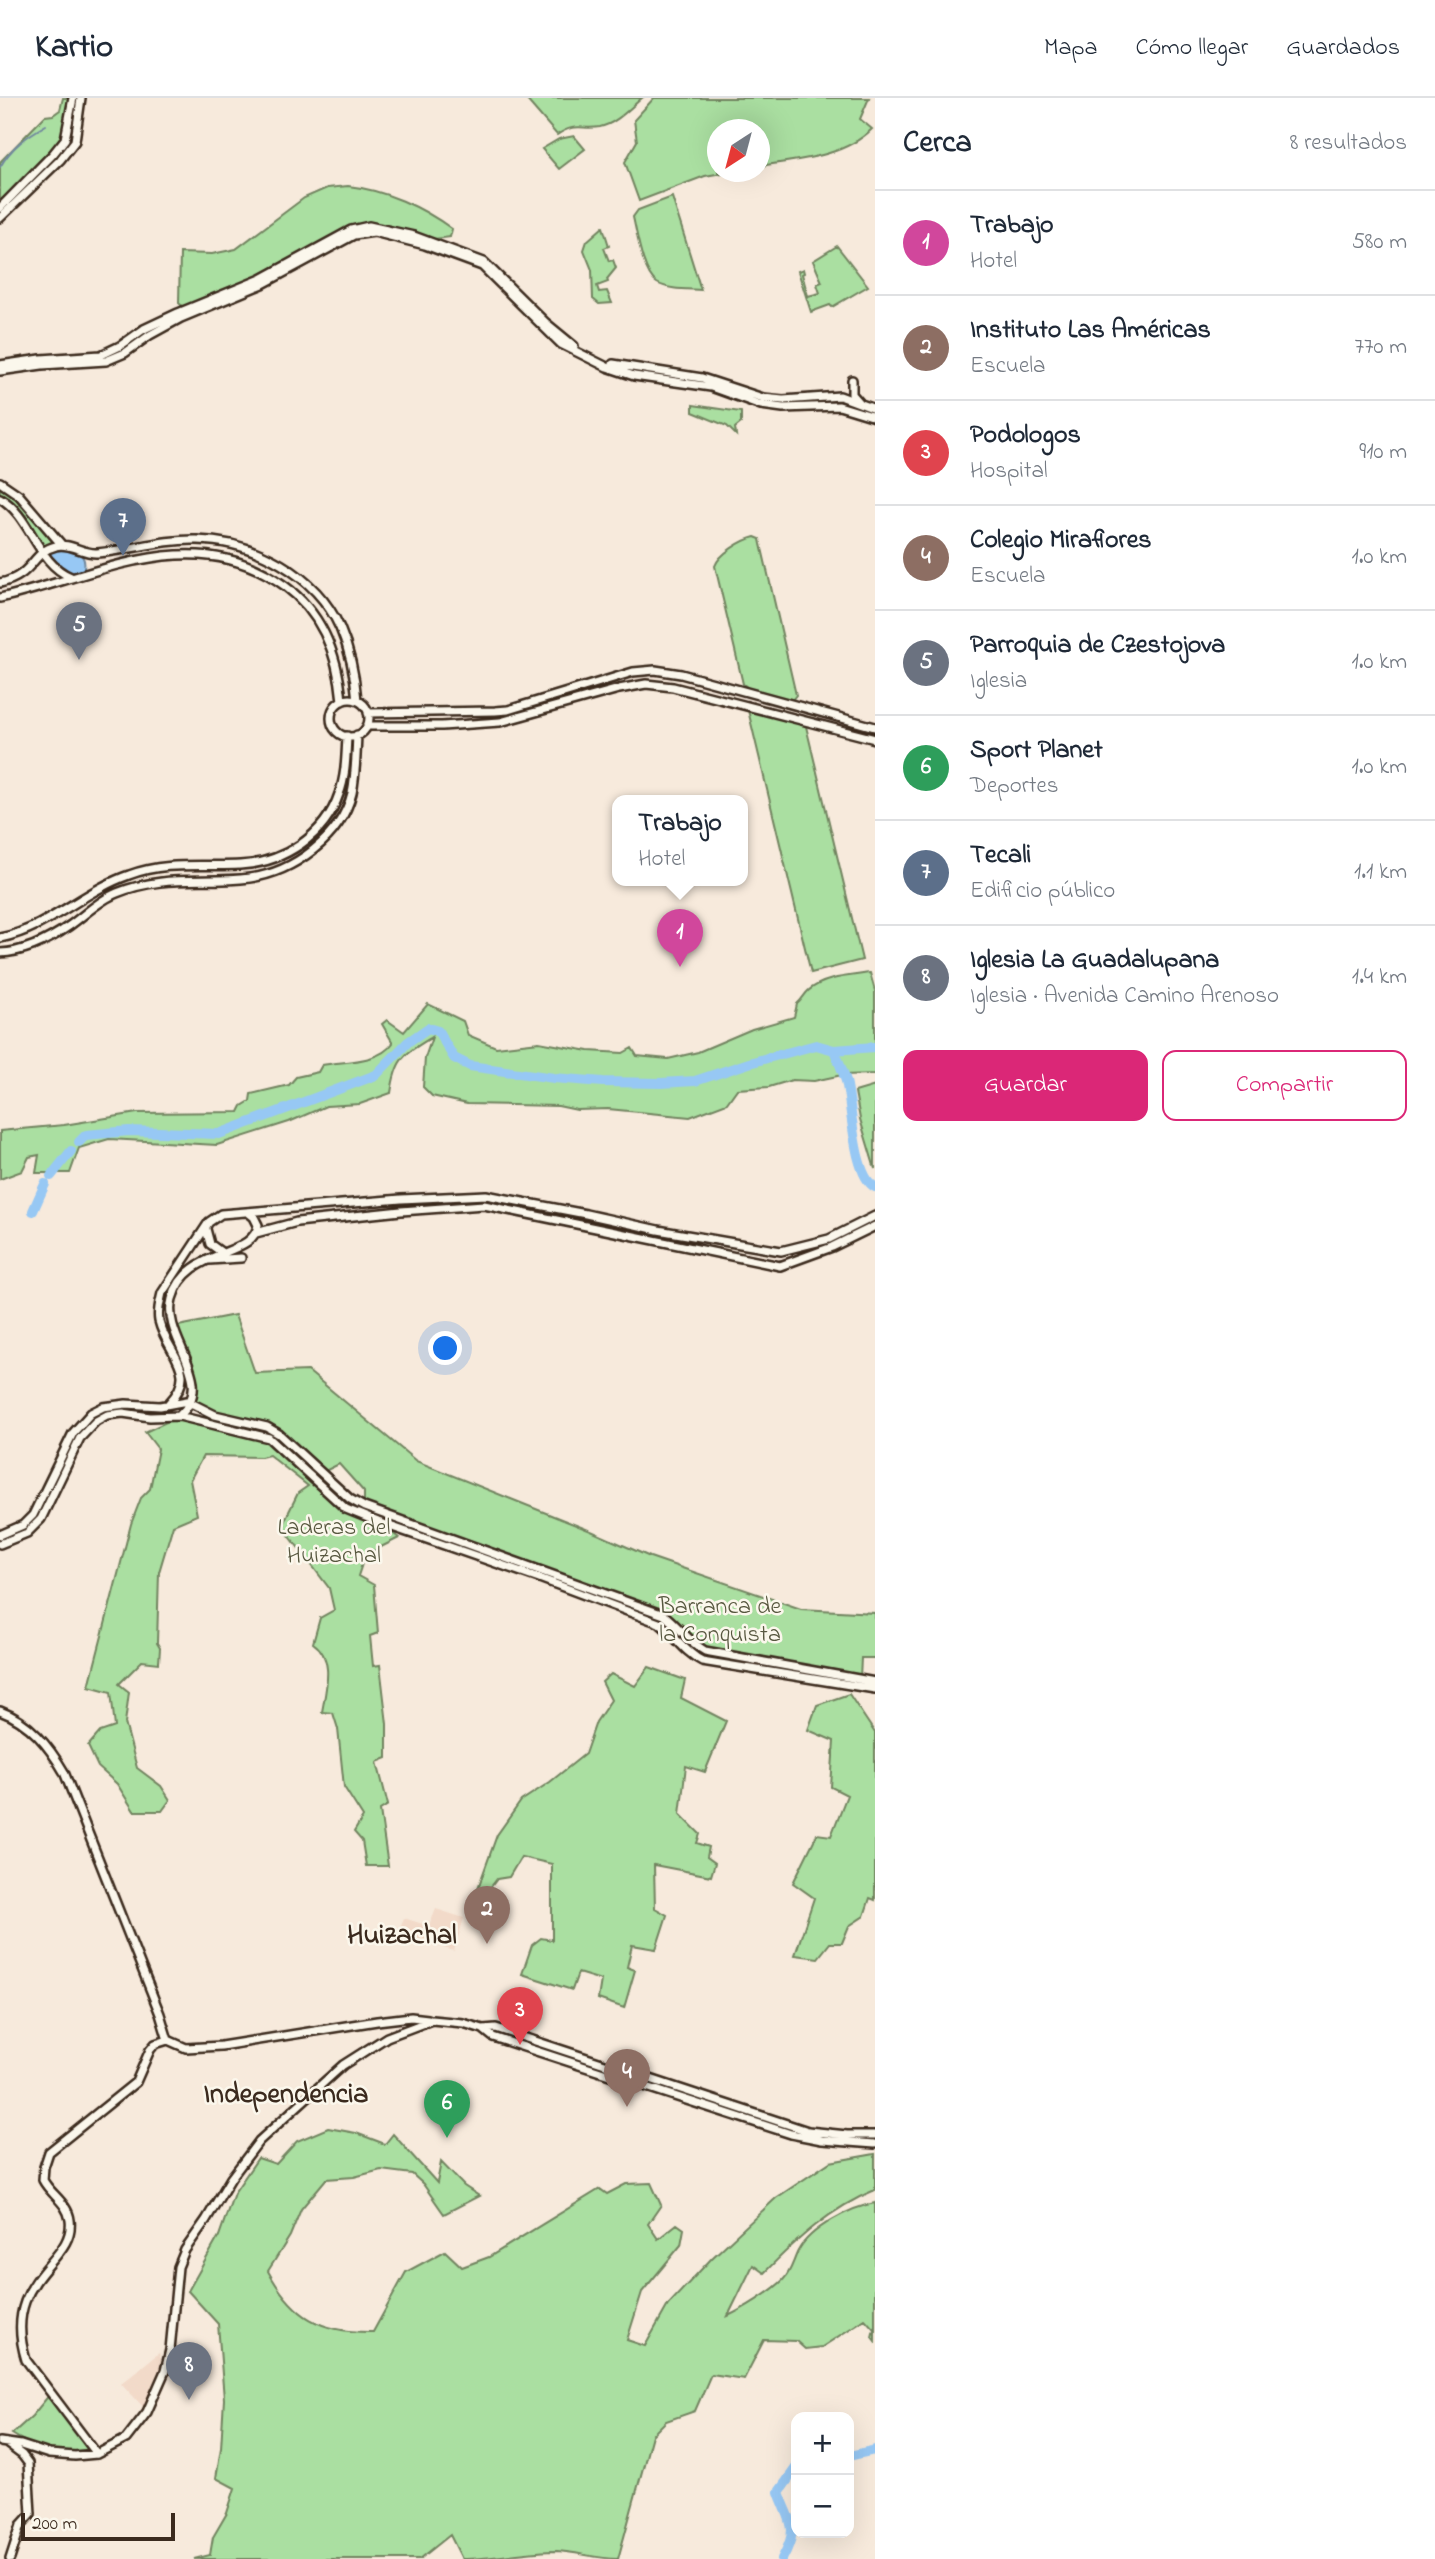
<!DOCTYPE html>
<html lang="es">
<head>
<meta charset="utf-8">
<style>
  body { margin:0; font-family:"Indie Flower",sans-serif; background:#f2f2f3; color:#1f2937 }
  .controls { position:absolute; right:21px; bottom:21px; display:grid; overflow:hidden; border-radius:14px; box-shadow:0 7px 28px #0002 }
  .controls button { width:63px; height:63px; display:grid; place-items:center; padding:0; border:0; border-bottom:2px solid #e0e1e3; background:#fff; color:#1f2937; font:35px sans-serif }
  .compass { position:absolute; left:707px; top:21px; width:63px; height:63px; border-radius:50%; background:#fff; box-shadow:0 7px 28px #0002; rotate:216deg }
  .scale { position:absolute; left:21px; bottom:18px; width:154px; box-sizing:border-box; padding-left:7px; border:4px solid #3b2a1e; border-top:0; font-size:19px; line-height:24px; white-space:nowrap; color:#3b2a1e; -webkit-text-stroke:5px #fbf7ec; paint-order:stroke }
  .you { position:absolute; left:446px; top:1251px; width:24px; height:24px; margin:-18px; border:5px solid #fff; border-radius:50%; background:#1a73e8; box-shadow:0 0 0 10px #1a73e833 }
  .badge { display:grid; place-items:center; width:46px; height:46px; border-radius:50%; background:#db2777; color:#fff; font-size:23px; font-weight:700 }
  .pin { position:absolute; translate:-50% -58px; filter:drop-shadow(0 2px 4px #0008) }
  .pin::after { content:''; position:absolute; top:37px; width:24px; height:21px; background:inherit; clip-path:polygon(0 0,100% 0,50% 100%) }
  .popup { position:absolute; left:612px; top:697px; width:136px; height:91px; box-sizing:border-box; display:grid; place-content:center; border-radius:14px; background:#fff; filter:drop-shadow(0 2px 5px #0005); font-size:23px; white-space:nowrap; color:#747a83 }
  .popup b { font-size:26px; color:#1f2937 }
  .popup::after { content:''; position:absolute; left:50%; top:100%; margin-left:-14px; border:14px solid transparent; border-top-color:#fff }
  .list { margin:0; padding:0; list-style:none }
  h2 { display:flex; justify-content:space-between; align-items:center; height:91px; margin:0; padding:0 28px; font-size:30px }
  h2 small { font-size:23px; font-weight:400; color:#747a83 }
  .list li { display:grid; grid-template-columns:46px 1fr auto; gap:21px; align-items:center; box-sizing:border-box; height:105px; padding:0 28px; border-top:2px solid #e0e1e3 }
  .list b { display:block; font-size:26px; white-space:nowrap }
  .list p { margin:0; font-size:23px; white-space:nowrap; color:#747a83 }
  .list em { font-size:23px; font-style:normal; color:#747a83 }
  .actions { display:flex; gap:14px; padding:21px 28px }
  .actions a { flex:1; padding:16px 0; border:2px solid #db2777; border-radius:14px; text-align:center; font-size:24px; color:#db2777 }
  .actions .main { background:#db2777; color:#fff }
  .map { position:relative; flex:none; width:875px; height:2461px; overflow:hidden }
  header { display:flex; align-items:center; gap:42px; box-sizing:border-box; height:98px; padding:0 35px; background:#fff; border-bottom:2px solid #e0e1e3 }
  header strong { font-size:33px }
  nav { display:flex; gap:38px; margin-inline-start:auto; font-size:24px }
  main { display:flex }
  aside { flex:1; background:#fff }
  .map>svg:first-child { display:block }
  .built { fill:#f2dac9 }
  .green { fill:#aadfa1; stroke:#728460; stroke-width:2 }
  .water { fill:#97c8f4; stroke:#72899e; stroke-width:2 }
  .lines { fill:none; stroke-linecap:round; stroke-linejoin:round }
  .stream { stroke:#72899e; stroke-width:2 }
  .river { stroke:#97c8f4; stroke-width:10 }
  .secondary-casing { stroke:#3b2a1e; stroke-width:12 }
  .secondary { stroke:#fbf7ec; stroke-width:7 }
  .labels { text-anchor:middle; stroke-width:5; stroke-linejoin:round; paint-order:stroke }
  .park-label { font-size:24px; fill:#57573f; stroke:#fbf7ec }
  .quarter-label { font-size:28px; font-weight:bold; fill:#3b2a1e; stroke:#fbf7ec }
</style>
</head>
<body>
<header>
<strong>Kartio</strong>
<nav><a>Mapa</a><a>Cómo llegar</a><a>Guardados</a></nav>
</header>
<main>
<div class="map">
<svg width="875" height="2461" viewBox="0 0 875 2461">
  <rect width="100%" height="100%" fill="#f7eadc"/>
  <filter id="ink" filterUnits="userSpaceOnUse"><feTurbulence type="fractalNoise" baseFrequency=".0143" numOctaves="2"/><feDisplacementMap in="SourceGraphic" scale="14" xChannelSelector="R" yChannelSelector="G"/><feConvolveMatrix kernelMatrix="1 2 1 2 8 2 1 2 1" color-interpolation-filters="sRGB"/></filter>
  <g filter="url(#ink)">
    <!-- built -->
    <path class="built" d="M436 1811 464 1820 454 1853 397 1836 404 1820 429 1828Z
      M159 2255 163 2267 158 2286 146 2312 121 2285Z"/>
    <!-- green -->
    <path class="green" d="M63 0H72L66 37 0 107V64L45 18 53 17 60 12Z
      M525 0H642C630 10 616 26 600 29 581 32 576 24 557 37Z
      M654 0H869L860 21 872 31C844 59 797 62 760 68V32H718V74H728L705 78 639 103 625 64 637 43 634 22Z
      M574 38 585 51 559 71 542 51 559 41Z
      M348 88C385 92 422 109 452 131L450 139 434 141 369 126 350 130 267 175 184 210 179 205 180 155 212 156 236 151 304 100 327 90Z
      M672 99 701 192C688 191 669 192 657 185 643 176 637 136 633 119L638 112Z
      M603 129 609 148 604 150 609 163 613 162 616 170 607 181 608 184 597 188 599 194 607 193 612 205 599 206 593 201 592 172 584 152 587 143Z
      M837 148 868 188 832 209 830 207 811 214 798 173 803 171 804 175 802 176 808 198 820 195 817 186 822 184 813 163Z
      M693 307 741 314V325L735 330 736 337 727 328 693 314Z
      M0 385 18 398 60 445 44 451 0 400Z
      M755 439 760 441 761 446 796 597 792 602 751 592 743 586 715 468C719 456 742 442 755 439Z
      M747 608 805 624 862 862 811 875Z
      M870 875 875 893V976L842 977 814 983 792 982 769 989 737 991 727 1005 690 1019 608 1011 577 1012 558 1008 467 1006 432 998 423 989 425 960 432 939C403 957 396 960 391 995L360 1006 326 1008 289 1024 217 1047 109 1041 79 1050 70 1075H36L39 1057 29 1059 22 1073 0 1081V1033L64 1027 137 1015 239 1014 242 1008 250 1003 251 996 289 987 296 979 318 974 322 967C345 963 379 965 393 945L382 926 387 922 404 934 428 906 463 923 468 937 496 949 539 944 589 953 623 955 632 950 637 958 668 961 698 954 752 931 794 919 797 906C802 902 804 897 808 893 823 879 850 878 870 875Z
      M875 988V1071L860 1021 855 994Z
      M235 1217 255 1275 308 1273 416 1363 591 1433 650 1459 801 1511 875 1515V1560H861L860 1581 705 1553 664 1517 364 1409V1394L339 1366 321 1375 267 1329 215 1317 192 1305 190 1273 173 1229Z
      M179 1318 269 1340 346 1411 378 1424 399 1440 365 1457 358 1478 374 1487 378 1535 370 1538 373 1568 380 1567 387 1626V1660L377 1664 388 1707 380 1712 388 1768H366L362 1743 354 1734 363 1719 344 1689 338 1631 333 1615 322 1614C326 1590 335 1560 313 1545L320 1520 334 1512 329 1490 282 1428 298 1395 308 1388 269 1357 261 1359 203 1358 190 1382 197 1417 173 1427 159 1474 157 1545 160 1550 159 1565 142 1563 119 1586 129 1594 125 1625 137 1670 161 1688 170 1702 162 1713H134L117 1686 98 1669 88 1648 100 1634 115 1629 111 1594 89 1588 131 1426 141 1400 150 1391 158 1351 145 1334Z
      M649 1569 685 1582 681 1600 726 1623 705 1674 686 1668 680 1716 700 1736 697 1745 709 1749 707 1759 715 1765 711 1778 654 1767 655 1810 667 1817 656 1851 632 1847 627 1869 635 1872 624 1910 598 1901 601 1882 578 1875 572 1892 522 1876 532 1847 541 1840 552 1842V1766L521 1759 509 1779 497 1781 487 1794 477 1793 497 1737 521 1703 550 1684 585 1656 596 1624 611 1602 602 1584 611 1576 635 1588Z
      M849 1596 875 1635V1802L870 1800 864 1818 849 1828 842 1845H830L818 1860 795 1857 814 1800 793 1785 817 1736 831 1738 847 1697 831 1689 834 1643 808 1632 817 1607Z
      M328 2030 356 2035 385 2046 393 2036 437 2085 441 2064 464 2088 479 2098 444 2116 423 2086 412 2076 381 2072 354 2079 326 2081 301 2111 290 2138 268 2173C293 2219 320 2235 373 2234L406 2174 445 2153 462 2169 489 2159 600 2091 607 2096 626 2086 651 2085 661 2107 648 2126 658 2141 677 2126 684 2131 681 2147 642 2194 627 2242 645 2248 668 2207 712 2160 776 2100 830 2064 875 2056V2092C831 2110 797 2141 764 2175L753 2167 728 2218C743 2211 771 2194 783 2182 791 2174 793 2163 798 2153 810 2130 851 2109 875 2105V2243L872 2239 874 2231 865 2221 822 2249 805 2251 796 2243 764 2242 744 2281 711 2276 695 2313 666 2323 652 2337 618 2461C597 2461 577 2454 557 2453 525 2453 494 2461 462 2461L450 2437 420 2461H194L210 2457 213 2439 227 2415 235 2390 216 2380 221 2350 224 2301 218 2226 188 2193 219 2138 234 2095 258 2060 276 2066 297 2043Z
      M50 2296 94 2351C65 2356 36 2352 12 2336L32 2318Z"/>
    <!-- water -->
    <path class="water" d="M62 447C73 452 87 454 84 470L79 475C64 476 53 463 45 452Z"/>
    <g class="lines">
      <!-- stream -->
      <path class="stream" d="M0 69C11 49 27 38 46 27"/>
      <!-- river -->
      <path class="river" d="M834 952C838 962 843 973 846 983 852 1006 853 1078 875 1089
        M79 1044 86 1037 129 1033 219 1036 376 977 408 944 428 930 438 933 454 960 470 968 554 980 603 984 661 985 695 983 749 965 816 947 834 952 875 949
        M51 1078 71 1053
        M33 1113 45 1086
        M849 2358 875 2352
        M782 2461C800 2428 790 2425 779 2394L796 2370"/>
      <!-- secondary casing -->
      <g class="secondary-casing">
        <path id="secondary" d="M0 110 53 56 65 41 73 0
          M0 120 60 62 75 43 81 0
          M613 266 702 280 763 300 783 302 840 298 875 311
          M0 267 41 261 101 257 120 248 144 231 178 215 261 181 351 132 369 128 414 138 484 164 546 225 574 248
          M0 273 42 267 106 263 125 255 150 237 181 220 263 186 354 137 374 134 425 147 482 168 561 246 607 269 634 278 711 289 761 307 783 310 839 308 875 319
          M852 282V296L860 305
          M0 384 19 397 61 446
          M0 400C32 419 36 465 71 479
          M0 485C34 478 31 454 56 448 69 444 83 456 97 455 131 452 163 441 197 442 254 443 316 476 340 530 350 553 355 577 357 602
          M0 500C95 479 195 421 285 488 323 516 338 557 342 603
          M331 620a19 19 0 1 1 38 0a19 19 0 1 1-38 0Z
          M368 615 495 613 508 612 633 574 655 572 681 576 875 629
          M367 628H442L500 624 619 591 646 586 673 589 875 641
          M0 840C49 830 83 793 129 777 166 763 202 769 240 767 283 765 325 738 339 696 346 678 346 657 347 638
          M0 855C25 854 49 842 69 828 85 817 99 802 117 795 163 776 203 786 250 780 293 774 341 740 352 695 356 676 356 656 357 637
          M206 1131 210 1146 221 1154
          M256 1135 297 1124 401 1113 484 1107 780 1168 832 1149 875 1128
          M209 1162 241 1160
          M169 1305C200 1273 167 1256 159 1223 157 1213 160 1204 162 1195L209 1124 221 1116 401 1101 486 1097 586 1116 658 1132 781 1153 829 1141 875 1118
          M179 1318C219 1283 161 1241 172 1201 186 1149 254 1160 258 1127L254 1119 249 1115
          M0 1437 23 1427 33 1417 73 1335 91 1315 103 1309 126 1306 160 1308 187 1303 215 1317 267 1329 279 1336 350 1401 364 1409 664 1517C679 1529 689 1544 705 1553L875 1584
          M0 1446 27 1435 41 1421 80 1340 96 1323 107 1317 123 1315 150 1319 179 1318 269 1340 346 1411 378 1424 539 1480 659 1525C675 1537 684 1554 702 1563L875 1591
          M0 1613C30 1624 49 1648 64 1674L160 1916 168 1942
          M483 1931 496 1930 808 2033 847 2037H875
          M168 1942 186 1950 221 1948 377 1923 411 1919 428 1921
          M0 2344 21 2347 49 2356 75 2358 97 2356 126 2341 147 2314 165 2273 170 2252 178 2169 185 2152 206 2122 231 2080 259 2043 343 1967 387 1939 432 1922 463 1925 483 1931 493 1939 791 2036 822 2042 875 2046
          M6 2345 22 2357 28 2365 31 2416 21 2427 10 2461
          M97 2356 26 2262C0 2179 76 2165 70 2122 68 2105 50 2096 43 2082L44 2069 49 2054 136 1984 150 1952 155 1946 168 1942"/>
      </g>
      <!-- secondary -->
      <use href="#secondary" class="secondary"/>
    </g>
  </g>
  <g class="labels">
    <!-- park labels -->
    <g class="park-label">
      <text x="334" y="1436">Laderas del<tspan x="334" dy="28">Huizachal</tspan></text>
      <text x="720" y="1515">Barranca de<tspan x="720" dy="28">la Conquista</tspan></text>
    </g>
    <!-- quarter labels -->
    <g class="quarter-label">
      <text x="402" y="1845">Huizachal</text>
      <text x="286" y="2004">Independencia</text>
    </g>
  </g>
</svg>
<div class="controls">
<button>+</button>
<button>−</button>
</div>
<svg class="compass" viewBox="-18 -18 36 36"><path d="M0-13l5 13h-10z" fill="#e53935"/><path d="M0 13l5-13h-10z" fill="#747a83"/></svg>
<div class="scale">200 m</div>
<div class="you"></div>
<div class="pin badge" style="left:680px;top:869px;background:#d1479c">1</div>
<div class="popup"><b>Trabajo</b>Hotel</div>
<div class="pin badge" style="left:487px;top:1846px;background:#8d6e63">2</div>
<div class="pin badge" style="left:520px;top:1947px;background:#e0444e">3</div>
<div class="pin badge" style="left:627px;top:2009px;background:#8d6e63">4</div>
<div class="pin badge" style="left:79px;top:562px;background:#6b7280">5</div>
<div class="pin badge" style="left:447px;top:2040px;background:#2e9e5b">6</div>
<div class="pin badge" style="left:123px;top:458px;background:#5c6f8a">7</div>
<div class="pin badge" style="left:189px;top:2302px;background:#6b7280">8</div>
</div>
<aside>
<h2>Cerca<small>8 resultados</small></h2>
<ul class="list">
<li><span class="badge" style="background:#d1479c">1</span><div><b>Trabajo</b><p>Hotel</p></div><em>580 m</em></li>
<li><span class="badge" style="background:#8d6e63">2</span><div><b>Instituto Las Américas</b><p>Escuela</p></div><em>770 m</em></li>
<li><span class="badge" style="background:#e0444e">3</span><div><b>Podologos</b><p>Hospital</p></div><em>910 m</em></li>
<li><span class="badge" style="background:#8d6e63">4</span><div><b>Colegio Miraflores</b><p>Escuela</p></div><em>1.0 km</em></li>
<li><span class="badge" style="background:#6b7280">5</span><div><b>Parroquia de Czestojova</b><p>Iglesia</p></div><em>1.0 km</em></li>
<li><span class="badge" style="background:#2e9e5b">6</span><div><b>Sport Planet</b><p>Deportes</p></div><em>1.0 km</em></li>
<li><span class="badge" style="background:#5c6f8a">7</span><div><b>Tecali</b><p>Edificio público</p></div><em>1.1 km</em></li>
<li><span class="badge" style="background:#6b7280">8</span><div><b>Iglesia La Guadalupana</b><p>Iglesia · Avenida Camino Arenoso</p></div><em>1.4 km</em></li>
</ul>
<div class="actions"><a class="main">Guardar</a><a>Compartir</a></div>
</aside>
</main>
</body>
</html>
